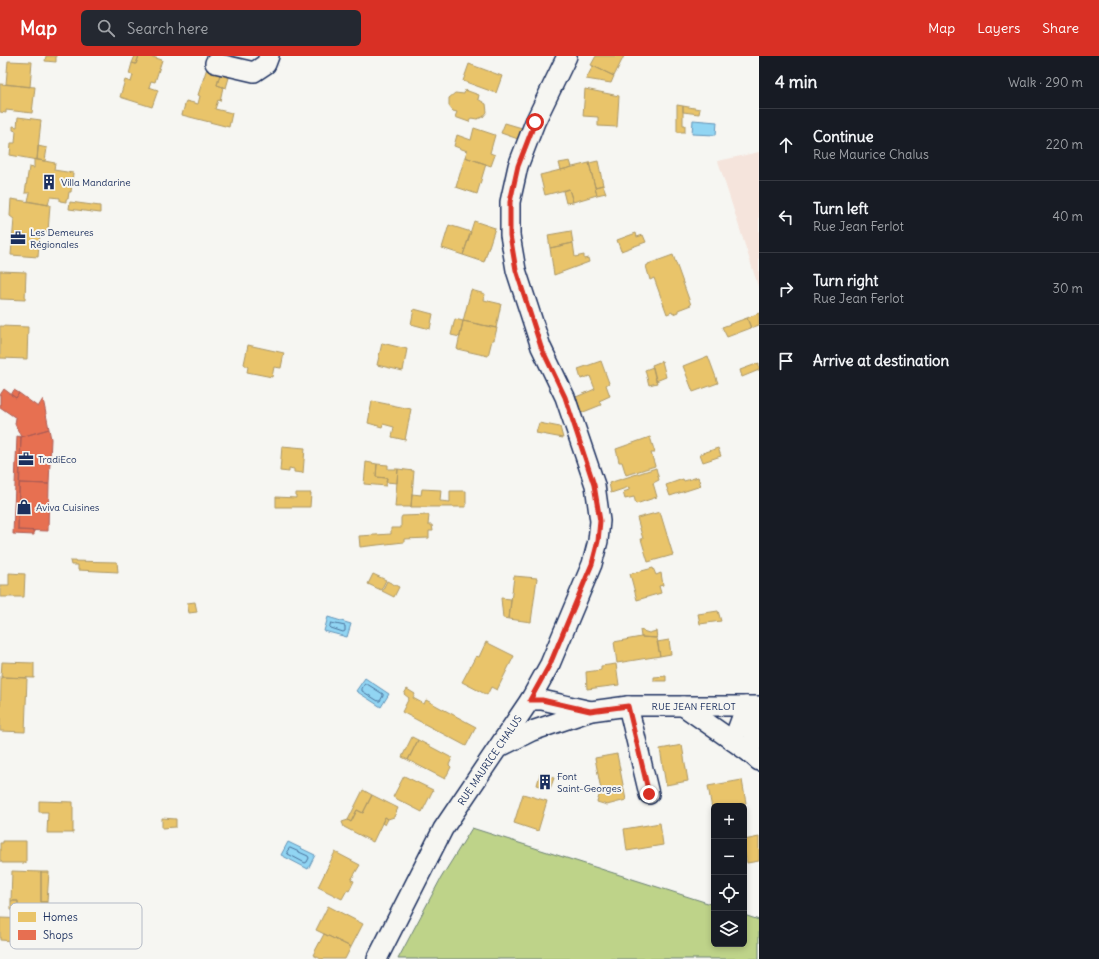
<!DOCTYPE html>
<html lang="en">
<head>
<meta charset="utf-8">
<style>
  body { margin:0; font-family:Delius,sans-serif; background:#242831; color:#f1f3f6 }
  .controls { position:absolute; right:12px; bottom:12px; display:grid; overflow:hidden; border-radius:6px; box-shadow:0 2px 6px #0003 }
  .controls button { width:36px; height:36px; display:grid; place-items:center; padding:0; border:0; border-bottom:1px solid #363941; background:#171b24; color:#f1f3f6; font:20px sans-serif }
  .stop { position:absolute; width:12px; height:12px; margin:-9px; border:3px solid #d93025; border-radius:50%; background:#fff }
  .stop.end { background:#d93025; border-color:#fff; box-shadow:0 1px 4px #0008 }
  .list { margin:0; padding:0; list-style:none }
  h2 { display:flex; justify-content:space-between; align-items:center; height:52px; margin:0; padding:0 16px; font-size:17px }
  h2 small { font-size:13px; font-weight:400; color:#9ea1a6 }
  .list li { display:grid; grid-template-columns:26px 1fr auto; gap:12px; align-items:center; box-sizing:border-box; height:72px; padding:0 16px; border-top:1px solid #363941 }
  .list b { display:block; font-size:15px; white-space:nowrap }
  .list p { margin:0; font-size:13px; white-space:nowrap; color:#9ea1a6 }
  .list em { font-size:13px; font-style:normal; color:#9ea1a6 }
  .icon { flex:none; width:22px; height:22px; fill:none; stroke:currentColor; stroke-width:2; stroke-linecap:round; stroke-linejoin:round }
  .map { position:relative; flex:none; width:759px; height:903px; overflow:hidden }
  header { display:flex; align-items:center; gap:24px; box-sizing:border-box; height:56px; padding:0 20px; background:#d93025; color:#fff }
  header strong { font-size:19px }
  nav { display:flex; gap:22px; margin-inline-start:auto; font-size:14px }
  .search { width:280px; height:36px; background:#242831; display:flex; align-items:center; gap:10px; box-sizing:border-box; padding:0 14px; border-radius:6px; color:#9ea1a6; font-size:15px }
  main { display:flex }
  aside { flex:1; background:#171b24 }
  .map>svg:first-child { display:block }
  .built { fill:#f5e4dc }
  .green { fill:#bed389; stroke:#6c8174 }
  .water { fill:#91d5f3; stroke:#6293b7 }
  .homes { fill:#e9c46a; stroke:#ab9766 }
  .shops { fill:#e76f51; stroke:#aa5c55 }
  .lines { fill:none; stroke-linecap:round; stroke-linejoin:round }
  .shore { stroke:#4a719a; stroke-width:1 }
  .minor-casing { stroke:#1b2f5e; stroke-width:22 }
  .minor { stroke:#f6f6f2; stroke-width:19 }
  .route { stroke:#d93025; stroke-width:5 }
  .labels { text-anchor:middle; stroke-width:4; stroke-linejoin:round; paint-order:stroke }
  .poi-label { font-size:10px; fill:#1b2f5e; stroke:#f6f6f2; text-anchor:start }
  .street-label { font-size:10px; fill:#1b2f5e; stroke:#f6f6f2 }
  .key { fill:#f6f6f2; stroke:#b4bac6; stroke-width:1 }
  .key-label { font-size:11px; fill:#1b2f5e }
</style>
</head>
<body>
<header>
<strong>Map</strong>
<div class="search"><svg class="icon" aria-label="search" viewBox="0 0 24 24"><circle cx="10" cy="10" r="6"/><path d="M15 15l6 6"/></svg>Search here</div>
<nav><a>Map</a><a>Layers</a><a>Share</a></nav>
</header>
<main>
<div class="map">
<svg width="759" height="903" viewBox="0 0 759 903">
  <rect width="100%" height="100%" fill="#f6f6f2"/>
  <filter id="ink" filterUnits="userSpaceOnUse"><feTurbulence type="fractalNoise" baseFrequency=".025" numOctaves="2"/><feDisplacementMap in="SourceGraphic" scale="8" xChannelSelector="R" yChannelSelector="G"/><feConvolveMatrix kernelMatrix="1 2 1 2 8 2 1 2 1" color-interpolation-filters="sRGB"/></filter>
  <g filter="url(#ink)">
    <!-- built -->
    <path class="built" d="M759 96V233L718 105Z"/>
    <!-- green -->
    <path class="green" d="M472 772 714 849V888H744V859L759 864V903H398L441 822Z"/>
    <!-- water -->
    <path class="water" d="M693 64 717 66 716 79 692 78Z
      M328 561 351 568 347 581 324 575Z
      M365 622 389 638 381 651 356 635Z
      M288 786 315 799 308 813 281 799Z"/>
    <!-- homes -->
    <path class="homes" d="M46 0H56V6L45 5Z
      M135 0H139L136 8 132 7Z
      M139 0H150L162 4 155 26 151 25 149 31 158 34 152 51 120 41 125 24 131 26 133 19 129 18 132 7 136 8Z
      M596 0H624L614 20 591 9Z
      M8 5 32 6 30 31 6 28Z
      M469 8 502 20 496 37 463 25Z
      M593 10 614 20 611 27 586 23Z
      M207 12 221 15 217 29 223 31 220 45 218 44 215 53 232 57 229 71 182 59 186 45 198 48 200 40 198 39Z
      M221 15 230 18 226 32 217 29Z
      M0 28 35 31 32 57 6 54V57L0 56Z
      M585 33 619 40 617 71 598 70V61L583 60Z
      M465 34 479 39 478 43 486 48 487 56 483 61 477 63 471 62 469 66 455 61 457 56 453 55 449 50V42L455 37 464 38Z
      M677 49 683 50V69H685V76H677Z
      M683 50 700 53 699 58 683 56Z
      M18 61 41 64 37 104 10 99 11 87H15L16 75 13 74V70L17 71Z
      M505 67 522 72 518 83 501 77Z
      M474 72 495 79 490 97 495 99 491 110 465 101 467 95 454 90 457 79 471 84Z
      M38 90 47 92 45 105 37 104Z
      M465 101 486 108 477 138 456 131Z
      M34 103 55 107 54 114 73 117 71 136H69L68 143H66V146L60 145V142L50 141 48 149 28 145 30 137H25L29 111 34 112Z
      M570 105 572 111 561 114 559 107Z
      M598 105 603 129 595 131 589 107Z
      M589 107 597 139 573 146 569 133 545 139 540 119Z
      M603 129 606 137 597 139 595 131Z
      M569 133 573 146 566 147 563 135Z
      M11 143 50 149 48 176H40L38 201 11 199 14 163 10 160Z
      M70 146 100 150V157L69 153Z
      M474 165 495 172 484 206 463 199Z
      M449 169 471 176 463 199 442 192Z
      M571 175 573 187 550 192 548 179Z
      M636 177 637 181 643 179 646 186 621 195 617 184Z
      M573 187 575 201 584 199V203L588 202 589 206 554 219 550 192Z
      M673 199 691 249 678 254V256L673 258 672 256 667 258 654 222 650 224 646 210 648 209V208Z
      M0 215 26 216 25 244 0 243Z
      M471 234 485 238 484 244 501 248 496 272 463 265Z
      M414 253 433 258 430 273 411 268Z
      M759 257V269L751 272 747 262Z
      M747 262 751 272 727 281 722 271Z
      M455 263 463 265 460 281 451 279Z
      M463 265 497 272 494 284H492L488 300 457 293Z
      M0 270 28 271 27 303 0 302Z
      M382 287 407 293 403 315 377 309Z
      M248 289 284 297 281 312 274 311 272 321 247 316 248 311 244 308Z
      M708 300 718 327 693 336 683 310Z
      M601 305 609 327 606 329 610 340 599 345 601 349 581 357 576 341 595 333 590 320 581 323 578 313Z
      M662 305 666 321 656 325 652 309Z
      M759 307V314L742 321 740 314Z
      M653 311 657 327 649 329 645 314Z
      M372 345 411 353 405 384 392 381 394 371 383 368 382 371 368 367Z
      M539 367 560 371 563 382 536 377Z
      M650 381 655 397H651L655 410 626 419 622 406H619L616 393Z
      M282 390 305 392 303 417 294 416V413L289 412V416L280 415Z
      M718 392 721 400 703 406 700 398Z
      M366 406 377 408 376 421 387 422 386 430 364 428Z
      M377 408 388 409V413H398L397 427 386 426 387 422 376 421Z
      M656 412 659 424 653 427 657 441 636 448 634 441 625 443 623 436 629 434V431L611 437 609 427Z
      M398 413 414 415 411 451H395Z
      M698 421 701 430 670 440 666 429 683 423 684 425Z
      M422 433 441 434 440 445 450 446V435H466V451H411L412 438 421 439Z
      M296 437H311L310 451H276V441L296 442Z
      M660 456 673 499 648 506 641 483H643L637 462Z
      M429 459 428 469H432L433 475H429V482L404 483V486L360 491 359 480 391 478V472H401V462L402 460Z
      M70 505 117 506 118 516 78 514V509H71Z
      M653 512 656 519 661 517 663 529 659 530 661 537 637 544 630 518Z
      M9 517 25 518 24 541H0V529H9Z
      M373 518 386 524 381 534 368 528Z
      M514 520 537 522 531 566 509 563Z
      M387 525 399 531 394 541 382 535Z
      M501 542 511 543 509 563 503 562Z
      M195 546 197 556 189 557 187 547Z
      M718 555 721 565 700 568 698 558Z
      M640 574 649 577 656 575 657 582 641 581Z
      M641 581 657 582 660 600 617 607 614 586Z
      M669 584 671 598 660 600 657 586Z
      M486 586 514 600 497 634 491 631 487 639 462 626 476 600 479 601Z
      M2 606 34 607V622L1 621Z
      M616 608 619 629 587 633 586 616 601 614V610Z
      M666 620V625H654V621Z
      M1 621 27 622 25 676 0 675Z
      M407 633 415 638 413 642 424 648 426 644 476 671 466 690 402 656 409 642 404 638Z
      M412 681 418 684 408 704 402 701Z
      M418 684 452 702 449 709 451 711 445 723 408 704Z
      M682 689 688 725 666 729 660 693Z
      M617 698 626 744 607 749 597 746 601 734 595 702Z
      M540 718 554 722 550 733 537 729Z
      M404 720 433 734 422 756 393 741Z
      M742 724 746 747 728 750H714V752L712 753 708 730Z
      M363 734 372 739 363 757 357 754 351 766 348 764Z
      M523 738 547 745 538 775 514 767Z
      M372 739 398 752 394 761 388 763 385 761 373 786 344 771 342 766 348 764 351 766 357 754 363 757Z
      M39 745 73 746V777H47L48 756H39Z
      M385 761 388 763 385 769 382 767Z
      M162 762 176 763V771L162 772Z
      M660 767 663 789 627 795 624 773Z
      M759 781V805L747 807 744 793V784Z
      M3 785H26V807H2V806L0 805V787H3Z
      M335 796 360 809 351 824 354 825 349 835 347 834 342 843 318 831Z
      M12 815 41 816V846H47V856L18 855V845H11Z
      M41 816H49L47 846H41Z
      M11 845H18V855L11 854Z
      M328 850 363 868 351 891 316 874Z
      M0 862 27 863V886L0 884Z
      M324 878 351 891 345 903H321L313 899Z"/>
    <!-- shops -->
    <path class="shops" d="M4 333 16 342 19 337 38 351 43 343 49 373 21 381 15 368 16 362 0 351V339Z
      M14 334 19 337 16 342 11 339Z
      M49 373 51 383 49 428 19 427 21 381Z
      M17 380 21 381 18 474 34 475V479L13 478Z
      M19 427 49 428 48 475 18 474Z"/>
    <g class="lines">
      <!-- shore -->
      <path class="shore" d="M331 567 345 570V575L343 576 331 572 330 571Z
        M365 628H367L383 638V640L380 645H378L362 635V633Z
        M290 792 308 800 309 802 307 806 305 807 288 798 287 796Z"/>
      <!-- minor casing -->
      <g class="minor-casing">
        <g id="minor">
          <path d="M215 7 254 16 266 8 269 0"/>
          <path d="M530 644H542L591 655"/>
          <path d="M628 650 649 738"/>
          <path d="M683 650 750 697 759 705"/>
          <path d="M733 685 746 650"/>
          <path id="s1" d="M500 691 532 675 591 655 628 650H759"/>
          <path d="M750 697 759 660"/>
          <path id="s2" d="M377 903 443 773 530 644 550 608 592 508 598 485 600 465 595 429 565 341 541 291 516 214 510 179V146L518 110 535 66 567 0"/>
        </g>
      </g>
      <!-- minor -->
      <use href="#minor" class="minor"/>
    </g>
  </g>
  <g class="lines" filter="url(#ink)">
    <!-- route -->
    <path class="route" d="M535 66 518 110 510 146V179L516 214 541 291 565 341 594 429 600 465 598 485 592 508 550 608 530 644H542L590 655 628 650 649 738"/>
  </g>
  <!-- icons -->
  <defs>
    <g id="building-bare" transform="scale(1.2)"><path d="M-4-6H4V6H1V3H-1V6H-4ZM-2.5-4.3h1.7v1.8h-1.7ZM.8-4.3h1.7v1.8H.8ZM-2.5-1h1.7V.8h-1.7ZM.8-1h1.7V.8H.8Z" fill="#1b2f5e" stroke="#f6f6f2" stroke-width="2.5" paint-order="stroke"/></g>
    <g id="office-bare" transform="scale(1.2)"><path d="M-6-3h4V-5.5h4V-3h4V5H-6ZM-1-4.5V-3h2v-1.5ZM-6 0V1H6V0Z" fill="#1b2f5e" stroke="#f6f6f2" stroke-width="2.5" paint-order="stroke"/></g>
    <g id="shop-bare" transform="scale(1.2)"><path d="M-5-2.5h2.3a2.7 3.5 0 0 1 5.4 0H5L5.5 6h-11ZM-1.5-2.5h3a1.5 2.3 0 0 0-3 0Z" fill="#1b2f5e" stroke="#f6f6f2" stroke-width="2.5" paint-order="stroke"/></g>
  </defs>
  <g fill-rule="evenodd">
    <use href="#building-bare" x="49" y="126"/>
    <use href="#office-bare" x="18" y="182"/>
    <use href="#office-bare" x="26" y="403"/>
    <use href="#shop-bare" x="24" y="451"/>
    <use href="#building-bare" x="545" y="726"/>
  </g>
  <g class="labels">
    <!-- poi labels -->
    <g class="poi-label">
      <text x="61" y="130">Villa Mandarine</text>
      <text x="30" y="180">Les Demeures<tspan x="30" dy="12">Régionales</tspan></text>
      <text x="38" y="407">TradiEco</text>
      <text x="36" y="455">Aviva Cuisines</text>
      <text x="557" y="724">Font<tspan x="557" dy="12">Saint-Georges</tspan></text>
    </g>
    <!-- street labels -->
    <g class="street-label">
      <text dy="4" stroke="none"><textPath href="#s1" startOffset="201">RUE JEAN FERLOT</textPath></text>
      <text dy="4" stroke="none"><textPath href="#s2" startOffset="229">RUE MAURICE CHALUS</textPath></text>
    </g>
  </g>
  <!-- legend -->
  <rect x="10" y="847" width="132" height="46" rx="6" class="key"/>
  <rect x="18" y="856" width="18" height="10" fill="#e9c46a"/>
  <rect x="18" y="874" width="18" height="10" fill="#e76f51"/>
  <g class="key-label">
    <text x="43" y="865">Homes</text>
    <text x="43" y="883">Shops</text>
  </g>
</svg>
<div class="controls">
<button>+</button>
<button>−</button>
<button><svg class="icon" aria-label="locate" viewBox="0 0 24 24"><circle cx="12" cy="12" r="6"/><path d="M12 2v4M12 18v4M2 12h4M18 12h4"/></svg></button>
<button><svg class="icon" aria-label="layers" viewBox="0 0 24 24"><path d="M12 4l9 5-9 5-9-5zM3 14l9 5 9-5"/></svg></button>
</div>
<div class="stop" style="left:535px;top:66px"></div>
<div class="stop end" style="left:649px;top:738px"></div>
</div>
<aside>
<h2>4 min<small>Walk · 290 m</small></h2>
<ul class="list">
<li><svg class="icon" aria-label="ahead" viewBox="0 0 24 24"><path d="M12 20V5M6 11l6-6 6 6"/></svg><div><b>Continue</b><p>Rue Maurice Chalus</p></div><em>220 m</em></li>
<li><svg class="icon" aria-label="left" viewBox="0 0 24 24"><path d="M17 20v-9H6M10 6l-5 5 5 5"/></svg><div><b>Turn left</b><p>Rue Jean Ferlot</p></div><em>40 m</em></li>
<li><svg class="icon" aria-label="right" viewBox="0 0 24 24"><path d="M7 20v-9h11M14 6l5 5-5 5"/></svg><div><b>Turn right</b><p>Rue Jean Ferlot</p></div><em>30 m</em></li>
<li><svg class="icon" aria-label="arrive" viewBox="0 0 24 24"><path d="M6 21V4h12l-3 4 3 4H6"/></svg><div><b>Arrive at destination</b></div></li>
</ul>
</aside>
</main>
</body>
</html>
